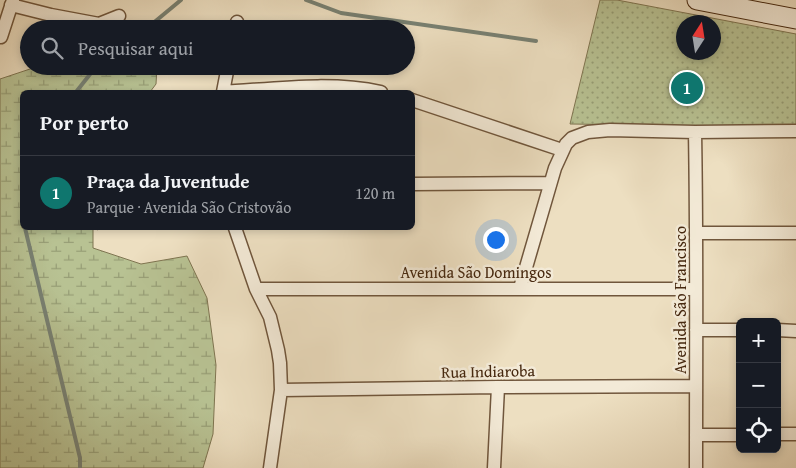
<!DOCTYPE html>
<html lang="pt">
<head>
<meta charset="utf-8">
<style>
  body { margin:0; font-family:"Gentium Book Plus",serif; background:#20242c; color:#f1f3f6 }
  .controls { position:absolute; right:15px; bottom:15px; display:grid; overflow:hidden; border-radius:8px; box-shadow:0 2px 8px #0003 }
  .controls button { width:45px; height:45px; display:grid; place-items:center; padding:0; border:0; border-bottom:1px solid #363941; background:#171b24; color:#f1f3f6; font:25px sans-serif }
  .compass { position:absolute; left:676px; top:15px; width:45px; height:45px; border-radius:50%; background:#171b24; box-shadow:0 2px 8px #0003; rotate:12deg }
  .you { position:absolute; left:495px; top:239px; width:18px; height:18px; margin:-12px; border:4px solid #fff; border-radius:50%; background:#1a73e8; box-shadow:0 0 0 8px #1a73e833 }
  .badge { display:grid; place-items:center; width:32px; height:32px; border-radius:50%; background:#0f766e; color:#fff; font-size:16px; font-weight:700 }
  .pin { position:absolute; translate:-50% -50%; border:2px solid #fff; box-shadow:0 1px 5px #0006 }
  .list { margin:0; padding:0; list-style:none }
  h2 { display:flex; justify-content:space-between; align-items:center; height:65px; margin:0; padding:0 20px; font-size:21px }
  h2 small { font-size:16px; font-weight:400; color:#9ea1a6 }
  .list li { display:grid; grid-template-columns:32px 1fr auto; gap:15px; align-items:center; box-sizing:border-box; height:75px; padding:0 20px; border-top:1px solid #363941 }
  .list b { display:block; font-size:19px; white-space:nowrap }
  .list p { margin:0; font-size:16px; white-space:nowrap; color:#9ea1a6 }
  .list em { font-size:16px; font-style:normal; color:#9ea1a6 }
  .icon { flex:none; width:28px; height:28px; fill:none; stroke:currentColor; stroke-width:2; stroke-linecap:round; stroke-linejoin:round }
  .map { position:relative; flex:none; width:796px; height:468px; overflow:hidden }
  .search { position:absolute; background:#171b24; box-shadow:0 2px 8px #0003; left:20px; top:20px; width:395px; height:55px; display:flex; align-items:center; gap:12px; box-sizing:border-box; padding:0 18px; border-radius:28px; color:#9ea1a6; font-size:19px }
  .panel { position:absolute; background:#171b24; box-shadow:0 2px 8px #0003; left:20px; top:90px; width:395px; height:140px; border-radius:8px }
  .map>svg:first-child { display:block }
  .wetland { fill:url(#wetland-marsh); stroke:#7f7551 }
  .park { fill:url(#park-dots); stroke:#7f7551; fill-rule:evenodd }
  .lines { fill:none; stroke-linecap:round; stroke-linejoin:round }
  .stream { stroke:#788173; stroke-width:4 }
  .street-casing { stroke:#70563c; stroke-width:15 }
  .secondary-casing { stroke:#46280f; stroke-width:21 }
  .path { stroke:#46280f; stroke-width:2.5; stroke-dasharray:1 2.5; stroke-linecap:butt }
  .street { stroke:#f3ead7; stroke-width:12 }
  .secondary { stroke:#f3ead7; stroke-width:19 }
  .labels { text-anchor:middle; stroke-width:5; stroke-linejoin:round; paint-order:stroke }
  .street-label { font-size:16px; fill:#46280f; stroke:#f3ead7 }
</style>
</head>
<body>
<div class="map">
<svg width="796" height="468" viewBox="0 0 796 468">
  <defs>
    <pattern id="wetland-marsh" width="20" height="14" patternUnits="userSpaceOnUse" patternTransform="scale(1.25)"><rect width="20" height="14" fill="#b8c293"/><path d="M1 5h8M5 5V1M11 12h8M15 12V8" fill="none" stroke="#979e76"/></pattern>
    <pattern id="park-dots" width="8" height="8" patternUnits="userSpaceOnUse" patternTransform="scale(1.25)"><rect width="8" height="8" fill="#b8c293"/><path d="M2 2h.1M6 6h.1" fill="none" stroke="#979e76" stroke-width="1.8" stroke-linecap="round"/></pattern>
  </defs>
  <rect width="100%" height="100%" fill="#eddfc1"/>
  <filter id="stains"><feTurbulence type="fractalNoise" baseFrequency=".004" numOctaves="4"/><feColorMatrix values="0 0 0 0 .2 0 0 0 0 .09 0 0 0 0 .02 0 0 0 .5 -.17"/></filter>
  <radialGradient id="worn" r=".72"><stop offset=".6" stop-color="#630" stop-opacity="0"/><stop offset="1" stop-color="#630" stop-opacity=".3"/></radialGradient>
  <!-- wetland -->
  <path class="wetland" d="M39 66H157L156 84 150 92H22V228H93V248L141 264 187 256 207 298 216 365 213 434 203 468H0V79Z"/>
  <!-- park -->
  <path class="park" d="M600 0H617L796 34V127L570 124ZM684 22H714V52H684Z"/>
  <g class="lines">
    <!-- stream -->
    <path class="stream" d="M306 0 341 13 536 41
      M146 29 181 0
      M76 92 91 73 99 66
      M25 228 80 458V468"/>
    <!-- street casing -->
    <g class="street-casing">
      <path id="street" d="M11 5 51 15 99 24 119 16
        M235 29 237 22
        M1 37 13 0
        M223 92C274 89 330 81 381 92
        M223 92 228 66
        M412 100 562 150
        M695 132C697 244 696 356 696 468
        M412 184 550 183
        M235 228 256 289 270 317 278 350 280 363 281 390 270 468
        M697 233H796
        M520 288 555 168 566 144 572 138 588 132 610 130 695 132 796 131
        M256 289H696
        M696 330H740
        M777 330 796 331
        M281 390 498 387 696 386
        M777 434H796
        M696 435H740
        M494 468 498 387"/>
    </g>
    <!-- secondary casing -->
    <g class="secondary-casing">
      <path id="secondary" d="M697 0 796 19"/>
    </g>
    <!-- path -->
    <path class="path" d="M97 229 105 228"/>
    <!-- street -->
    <use href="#street" class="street"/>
    <!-- secondary -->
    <use href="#secondary" class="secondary"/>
  </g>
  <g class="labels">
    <!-- street labels -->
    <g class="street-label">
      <text x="476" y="278">Avenida São Domingos</text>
      <text transform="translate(680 300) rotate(-90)" y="6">Avenida São Francisco</text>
      <text transform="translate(488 371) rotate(-1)" y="6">Rua Indiaroba</text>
    </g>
  </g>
  <rect width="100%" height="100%" filter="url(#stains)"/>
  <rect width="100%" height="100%" fill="url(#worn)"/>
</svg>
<div class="controls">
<button>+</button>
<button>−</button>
<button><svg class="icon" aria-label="locate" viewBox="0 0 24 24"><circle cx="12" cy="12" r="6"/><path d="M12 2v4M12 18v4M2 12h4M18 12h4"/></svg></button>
</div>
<svg class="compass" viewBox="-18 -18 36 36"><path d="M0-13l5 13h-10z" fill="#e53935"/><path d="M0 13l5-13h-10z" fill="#9ea1a6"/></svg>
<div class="you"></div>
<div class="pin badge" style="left:687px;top:88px">1</div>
<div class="search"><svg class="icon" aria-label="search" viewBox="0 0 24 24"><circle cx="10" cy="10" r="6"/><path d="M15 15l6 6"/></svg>Pesquisar aqui</div>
<section class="panel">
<h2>Por perto<small></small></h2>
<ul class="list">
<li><span class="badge">1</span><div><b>Praça da Juventude</b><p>Parque · Avenida São Cristovão</p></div><em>120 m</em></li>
</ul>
</section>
</div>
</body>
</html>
